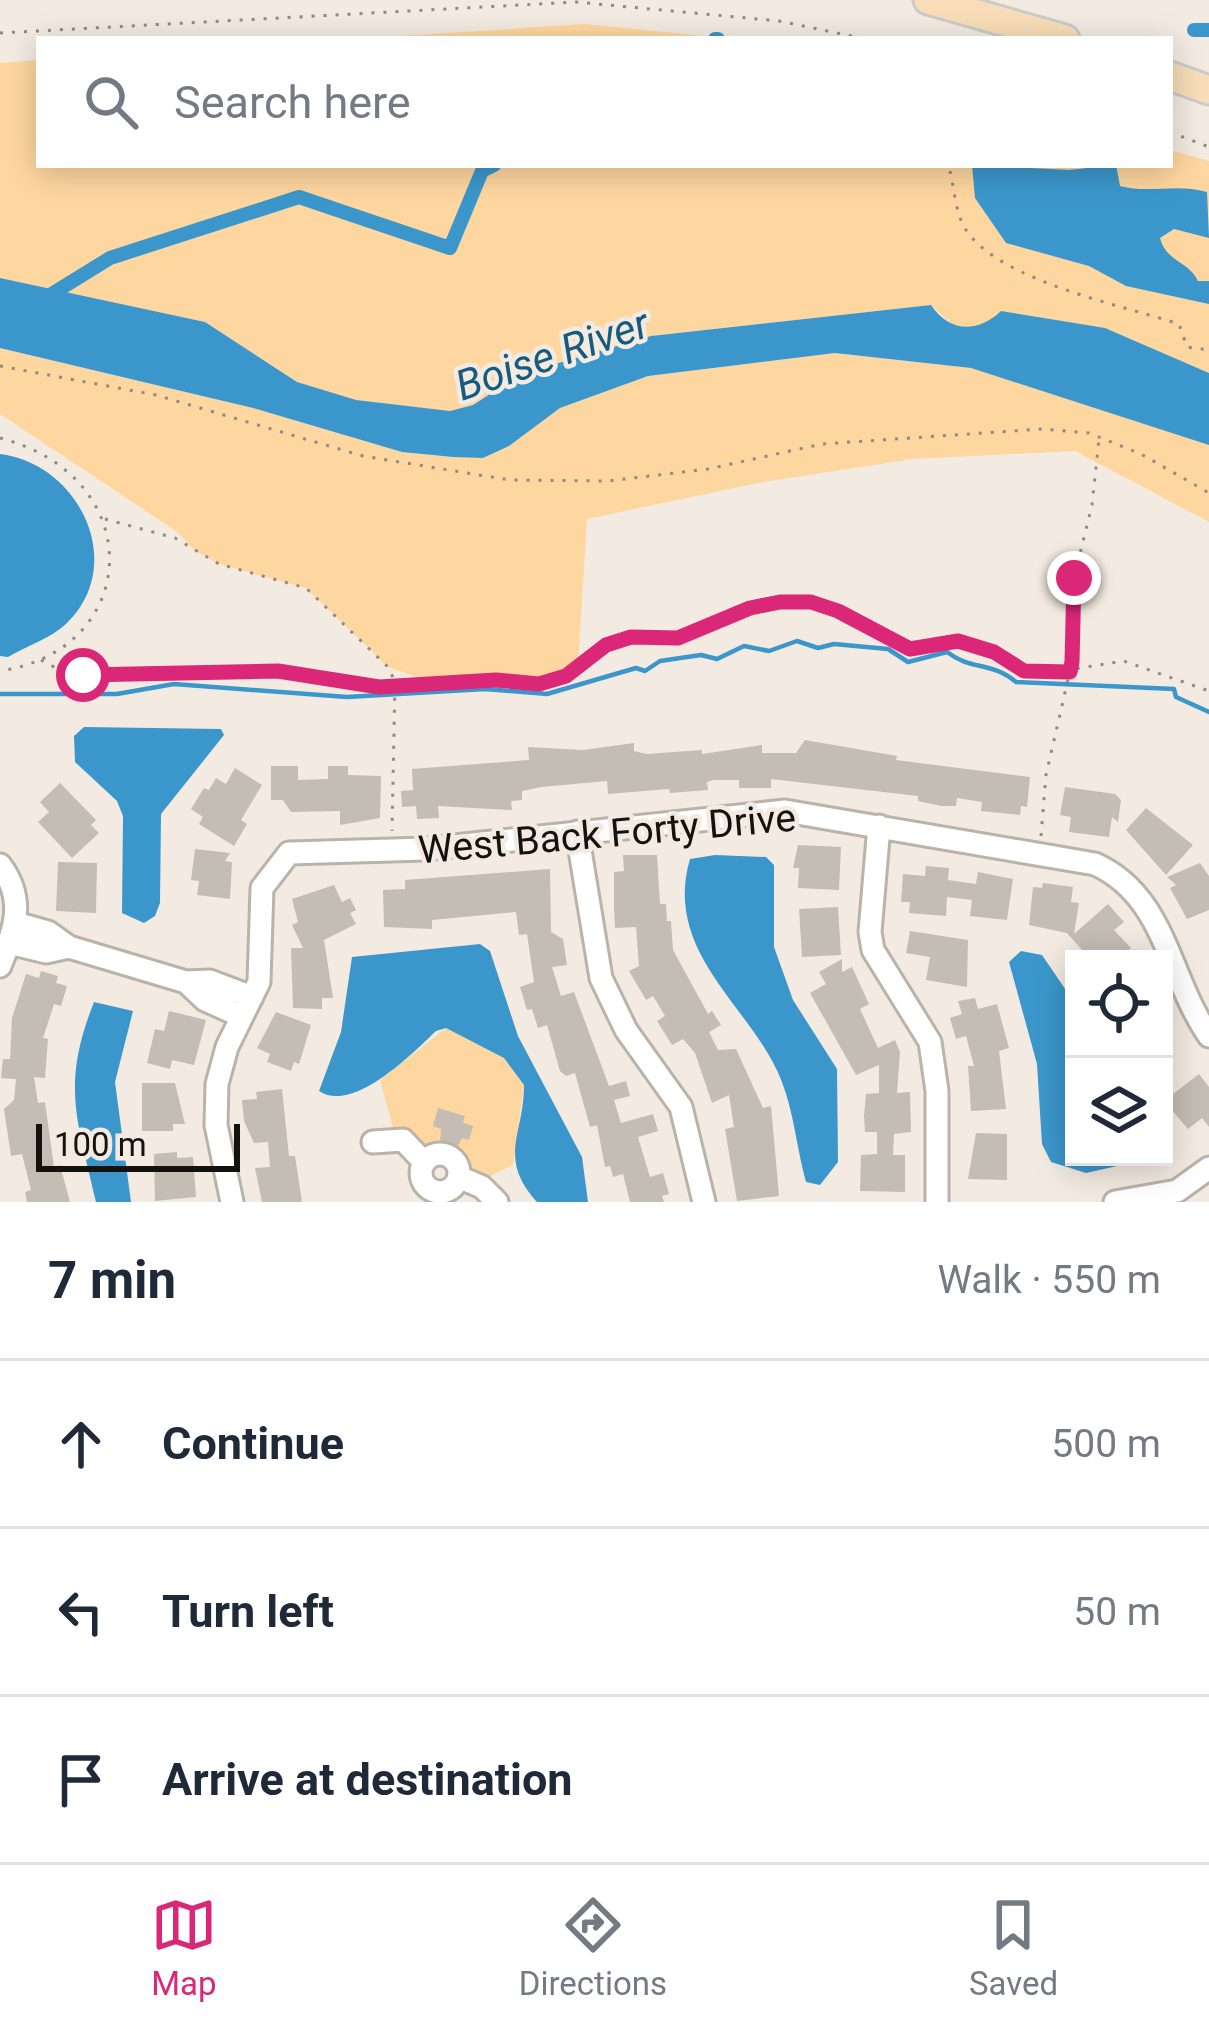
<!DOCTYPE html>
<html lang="en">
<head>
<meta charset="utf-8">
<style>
  body { margin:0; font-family:Roboto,sans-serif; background:#f6f6f7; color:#1f2937 }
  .controls { position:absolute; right:36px; bottom:36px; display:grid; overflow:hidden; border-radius:0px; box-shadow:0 6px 30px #0003 }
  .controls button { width:108px; height:108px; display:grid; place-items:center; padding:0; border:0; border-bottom:3px solid #e0e1e3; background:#fff; color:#1f2937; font:60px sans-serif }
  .scale { position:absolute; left:36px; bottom:30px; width:204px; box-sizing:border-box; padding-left:12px; border:6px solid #14120e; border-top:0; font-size:33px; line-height:42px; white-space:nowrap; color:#14120e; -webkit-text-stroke:9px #f3ebe1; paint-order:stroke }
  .stop { position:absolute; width:36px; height:36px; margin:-27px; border:9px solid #db2777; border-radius:50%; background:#fff }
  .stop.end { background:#db2777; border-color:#fff; box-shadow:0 3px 12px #0008 }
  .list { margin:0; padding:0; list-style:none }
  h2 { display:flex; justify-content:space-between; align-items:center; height:156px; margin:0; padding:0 48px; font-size:51px }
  h2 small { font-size:39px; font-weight:400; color:#747a83 }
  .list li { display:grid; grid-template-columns:78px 1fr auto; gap:36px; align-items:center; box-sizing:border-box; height:168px; padding:0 48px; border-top:3px solid #e0e1e3 }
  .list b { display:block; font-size:45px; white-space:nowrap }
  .list em { font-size:39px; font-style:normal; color:#747a83 }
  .icon { flex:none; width:66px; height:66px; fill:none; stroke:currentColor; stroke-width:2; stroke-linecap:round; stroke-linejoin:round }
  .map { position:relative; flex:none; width:1209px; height:1202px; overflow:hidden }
  .search { position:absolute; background:#fff; box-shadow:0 6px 30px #0003; left:36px; right:36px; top:36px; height:132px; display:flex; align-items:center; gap:30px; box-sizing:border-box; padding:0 42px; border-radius:0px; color:#747a83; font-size:45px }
  .sheet { height:660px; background:#fff }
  nav { display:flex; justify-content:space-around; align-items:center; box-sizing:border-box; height:168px; border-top:3px solid #e0e1e3; background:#fff; font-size:33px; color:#747a83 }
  nav a { display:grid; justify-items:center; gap:6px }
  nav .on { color:#db2777 }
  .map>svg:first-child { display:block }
  .green { fill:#fed69f }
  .water { fill:#3b97cb }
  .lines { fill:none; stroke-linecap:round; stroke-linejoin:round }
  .stream { stroke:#3b97cb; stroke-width:4.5 }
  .canal { stroke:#3b97cb; stroke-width:14 }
  .building { fill:#c4bdb3 }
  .minor-casing { stroke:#bab3a9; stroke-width:27 }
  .major-casing { stroke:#cbcbca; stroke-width:33 }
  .path { stroke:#908a83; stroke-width:3; stroke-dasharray:3 9; stroke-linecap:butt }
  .minor { stroke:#fff; stroke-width:21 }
  .major { stroke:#f8ddb8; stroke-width:27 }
  .route { stroke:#db2777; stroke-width:15 }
  .labels { text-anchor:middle; stroke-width:9; stroke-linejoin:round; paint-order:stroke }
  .street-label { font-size:39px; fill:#14120e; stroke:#f3ebe1 }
  .water-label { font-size:42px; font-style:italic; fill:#165a7e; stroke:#f3ebe1 }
</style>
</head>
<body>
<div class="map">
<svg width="1209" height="1202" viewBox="0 0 1209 1202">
  <rect width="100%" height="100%" fill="#f3ebe1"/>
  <!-- green -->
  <path class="green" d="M585 24 733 39H355Z
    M39 60V165H1170V150L1209 161V373L1105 328H971L952 325 931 305 651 336 521 374 473 405 451 411 356 401 297 382 205 322 0 278V63Z
    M0 348 253 408 402 452 453 457 483 458 509 446 560 408 648 376 835 353 971 368 1204 441 1209 445V522L1075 451 913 459 763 482 587 519 578 665 552 683 440 685 388 667 306 588 219 564 194 550 176 531 0 414Z
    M446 1028 504 1058 524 1085 513 1165 486 1178 454 1153 422 1149 412 1134 393 1128 380 1080Z"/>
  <!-- water -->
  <path class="water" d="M972 165 1069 170 1116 165 1120 186C1150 194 1176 183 1207 192L1209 238 1174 229 1160 238C1166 262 1189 261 1198 281H1209V304L1126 286 1089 266 1006 243 975 198Z
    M0 278 205 322 297 382 356 400 450 411 473 405 521 374 651 336 931 305C950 333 978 333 1001 311L1105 328 1209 373V445L971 368 835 353 648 376 560 408 509 446 483 458 453 457 402 452 253 408 0 348Z
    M0 454C80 464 128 565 66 624 51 638 25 647 8 657L0 656Z
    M84 727 221 729 224 735 161 814 160 903 155 916 144 923 122 913 123 816 117 801 75 762 74 736Z
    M715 855 766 857 774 865V947L793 1000 837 1069 838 1162 820 1185 806 1182C797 1150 794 1113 782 1082 754 1008 662 954 690 859Z
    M480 944 490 951 518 1036 582 1157 588 1202H537C497 1157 524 1136 524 1085L504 1058 446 1028 436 1031C413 1053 353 1114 319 1091L341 1032 352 957Z
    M1021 951 1042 955 1074 1002V1157H1139L1135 1162 1086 1173 1051 1162 1042 1144 1037 1064 1009 962Z
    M94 1002 133 1011 115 1082 131 1202H96C77 1119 61 1085 94 1002Z"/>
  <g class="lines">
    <!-- stream -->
    <path class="stream" d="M0 694H117L174 684 347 697 485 689 547 694 636 668 645 671 660 661 701 655 717 659 744 646 769 651 797 641 818 648 834 644 888 649 908 662 947 652C972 671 991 661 1016 682L1174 689 1176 697 1209 712"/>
    <!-- canal -->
    <path class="canal" d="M1194 30H1209
      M715 39H718
      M42 300 110 258 299 197 450 248 482 171 494 165"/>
  </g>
  <!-- building -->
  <path class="building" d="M805 740 897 756 896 760 1030 777 1027 807 1021 806 1020 815 981 811 982 802 957 798 956 806H941L918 801V796L771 779V788H739V780H714L707 782 708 790 670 793 669 789 608 794 607 781 541 787 522 791V800L511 801 512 810 438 806 439 818 417 819 416 806 402 807 401 791 413 790 412 769 529 760 528 747 583 750 634 743V751L646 754 702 750V754L762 745V753H796Z
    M271 766H298V780L328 779V766H348V775L381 776 380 818 340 825V811L291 812 283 800H271Z
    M235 768 262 785 241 820 247 824 234 846 199 824 203 817 191 809 204 788 209 790 216 778 226 784Z
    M60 783 96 820 91 825 99 833 72 858 38 822 49 812 40 802Z
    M1065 787 1115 794 1121 800 1118 822 1112 817 1109 837 1069 832 1071 817 1060 815Z
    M1146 808 1193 845 1166 875 1126 830Z
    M798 845 841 847 839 890 798 888 799 868H793Z
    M195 849 230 853 225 861 232 862 230 899 197 895 199 881 191 880Z
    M623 855H657L660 904H666L667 921H671L673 950 708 1014 712 1011 721 1025 709 1032 718 1050 736 1049 763 1108 771 1106 779 1196 737 1201 725 1129 734 1127 729 1095 712 1103 695 1053 683 1039 672 1045 657 1021 665 1016 653 996 646 1000 629 971 639 966 636 927 615 928 614 907V872L624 871Z
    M58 862 97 863 96 913 56 911Z
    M1200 863 1209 876V910L1187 919 1170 888 1176 885 1167 877Z
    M926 866 949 868 948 880 976 884 978 872 1013 879 1007 920 970 916 972 900 947 897 946 916 909 913 910 902H901L903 874 925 876Z
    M550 869 551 932 563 939 567 965 552 967 561 996 574 992 609 1086 626 1081 630 1096 614 1100 621 1123 653 1114 658 1131 638 1137 650 1177 663 1173 669 1194 662 1196 664 1202H630L623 1174 613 1177 610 1166 605 1167 597 1125 590 1127 575 1073 566 1076 560 1071 547 1025 538 1028 532 1009 527 1010 520 987 534 982 527 934 519 935 516 912 432 920V929L384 927 383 890 405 889V880Z
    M1043 883 1073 887 1071 902 1079 903 1074 934 1108 904 1124 922 1114 930 1131 948 1119 959H1090L1067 933 1029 925 1033 887 1042 888Z
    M334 885 342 902 350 898 356 910 350 913 356 924 324 940 333 998H322V1009L293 1008 291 948H303L292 925 298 922 292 899Z
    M838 907 841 955 802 957 799 909Z
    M910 931 968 940 967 987 926 980 930 957 906 953Z
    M842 959V972L852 967 869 1004 860 1009 878 1048 895 1040 900 1052 897 1093 910 1092 911 1132 894 1134 893 1155H905V1192L860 1191 861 1155 877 1154V1132H865L864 1115 866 1094 879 1093V1065L856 1075 810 993 826 984 819 972Z
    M41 971 58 976 56 983 67 986 61 1006 54 1004 43 1038 48 1039 45 1078 34 1077 38 1103 45 1102 54 1167 60 1165 70 1202H27L25 1192 31 1190 22 1154 11 1156 4 1109 14 1100 16 1079 1 1078 3 1059H10L12 1018 26 974 39 978Z
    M975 998 978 1009 997 1004 1009 1048 999 1051 1006 1109 971 1111 968 1066H974L966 1036 956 1039 950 1018 962 1014 958 1001Z
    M169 1011 206 1020 194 1065 172 1060 170 1069 147 1063 155 1029 164 1031Z
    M276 1012 311 1025 299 1064 294 1062 291 1071 267 1062 270 1054 257 1048Z
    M1199 1074 1209 1087V1127L1202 1118 1188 1129 1164 1101Z
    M142 1083H175L185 1124H173V1131H142Z
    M282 1089 289 1156H295L302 1202H262L255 1168 270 1167 268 1142 254 1143 244 1121 242 1100 257 1099 256 1092Z
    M438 1108 465 1116 463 1123 473 1126 469 1140 462 1138 455 1151 440 1147 441 1129 433 1126Z
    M976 1133 1007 1134V1180L968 1179Z
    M177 1152V1158L193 1157 196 1197 155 1201 154 1154Z"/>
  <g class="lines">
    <!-- minor casing -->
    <g class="minor-casing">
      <path id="minor" d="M879 826 870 932 873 950 930 1042 937 1091V1202
        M577 832 601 978 626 1030 681 1107 704 1202
        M0 865C26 899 15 929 0 966
        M16 923 48 932 69 947 186 982 210 981 252 997
        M9 943 46 952 69 947
        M186 982 205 1000 241 1016
        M373 1142 403 1140 424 1162
        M421 1173a19 19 0 1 1 38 0a19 19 0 1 1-38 0Z
        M459 1177 482 1187 497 1202
        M232 1202 216 1125 217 1084 227 1047 259 982 262 888 289 853 426 849 785 811 1095 864C1166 896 1168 977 1209 1036
        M1115 1202 1177 1191 1209 1168"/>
    </g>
    <!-- major casing -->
    <g class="major-casing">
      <path id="major" d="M928 0 1065 39
        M1170 76 1209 90"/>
    </g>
    <!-- path -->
    <path class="path" d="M0 33 576 2 779 21 866 39
      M1170 132 1209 147
      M950 171C955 191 955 215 968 233 1005 282 1121 305 1179 324L1187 347 1209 350
      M0 366 156 395 363 456 510 480 608 481 708 469 822 444 1042 429 1089 433 1141 454 1209 493
      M0 438C150 477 142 650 0 671
      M105 519 175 538 219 564 306 588 388 667 395 682 392 831
      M41 660 71 676 109 670 177 675 278 671 379 687 468 680 539 684 566 676 606 645 631 637H678L750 608 811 602 910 649 943 642 974 644 1024 671 1042 674 1124 661 1209 691
      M1041 836 1046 775 1072 662 1074 578 1092 505 1099 439"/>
    <!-- minor -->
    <use href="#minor" class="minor"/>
    <!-- major -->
    <use href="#major" class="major"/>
  </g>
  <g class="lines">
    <!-- route -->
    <path class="route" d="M83 675 278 671 379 687 496 680 539 684 566 676 606 645 631 637 678 638 750 608 780 602H811L838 611 910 649 958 641 994 652 1024 671 1070 672 1072 662 1074 578"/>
  </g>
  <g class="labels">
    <!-- street labels -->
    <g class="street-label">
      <text transform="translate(607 833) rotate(-5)" y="14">West Back Forty Drive</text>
    </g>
    <!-- water labels -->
    <g class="water-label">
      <text transform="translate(552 354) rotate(-19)" y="15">Boise River</text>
    </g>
  </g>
</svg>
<div class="controls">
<button><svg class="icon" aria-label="locate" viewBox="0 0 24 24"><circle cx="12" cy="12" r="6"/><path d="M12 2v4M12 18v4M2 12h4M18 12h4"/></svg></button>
<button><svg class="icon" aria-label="layers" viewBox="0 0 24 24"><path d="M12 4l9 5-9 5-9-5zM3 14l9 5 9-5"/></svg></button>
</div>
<div class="scale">100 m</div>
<div class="stop" style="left:83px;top:675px"></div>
<div class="stop end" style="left:1074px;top:578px"></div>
<div class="search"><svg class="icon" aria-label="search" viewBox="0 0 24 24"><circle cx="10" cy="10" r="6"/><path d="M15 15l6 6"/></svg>Search here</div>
</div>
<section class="sheet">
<h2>7 min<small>Walk · 550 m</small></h2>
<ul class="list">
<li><svg class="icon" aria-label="ahead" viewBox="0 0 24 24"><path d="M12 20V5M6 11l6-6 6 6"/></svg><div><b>Continue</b></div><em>500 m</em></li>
<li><svg class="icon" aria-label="left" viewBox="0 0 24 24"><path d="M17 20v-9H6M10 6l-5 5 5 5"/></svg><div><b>Turn left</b></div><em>50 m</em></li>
<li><svg class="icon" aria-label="arrive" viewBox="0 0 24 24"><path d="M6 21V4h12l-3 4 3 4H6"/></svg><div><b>Arrive at destination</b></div></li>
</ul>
</section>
<nav>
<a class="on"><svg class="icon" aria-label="map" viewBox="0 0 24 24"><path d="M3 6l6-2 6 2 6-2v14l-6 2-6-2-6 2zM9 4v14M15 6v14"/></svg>Map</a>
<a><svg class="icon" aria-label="directions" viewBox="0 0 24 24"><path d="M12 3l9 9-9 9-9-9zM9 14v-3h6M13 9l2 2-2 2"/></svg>Directions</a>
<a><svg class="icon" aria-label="saved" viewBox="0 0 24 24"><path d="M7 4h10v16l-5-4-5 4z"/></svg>Saved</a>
</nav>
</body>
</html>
